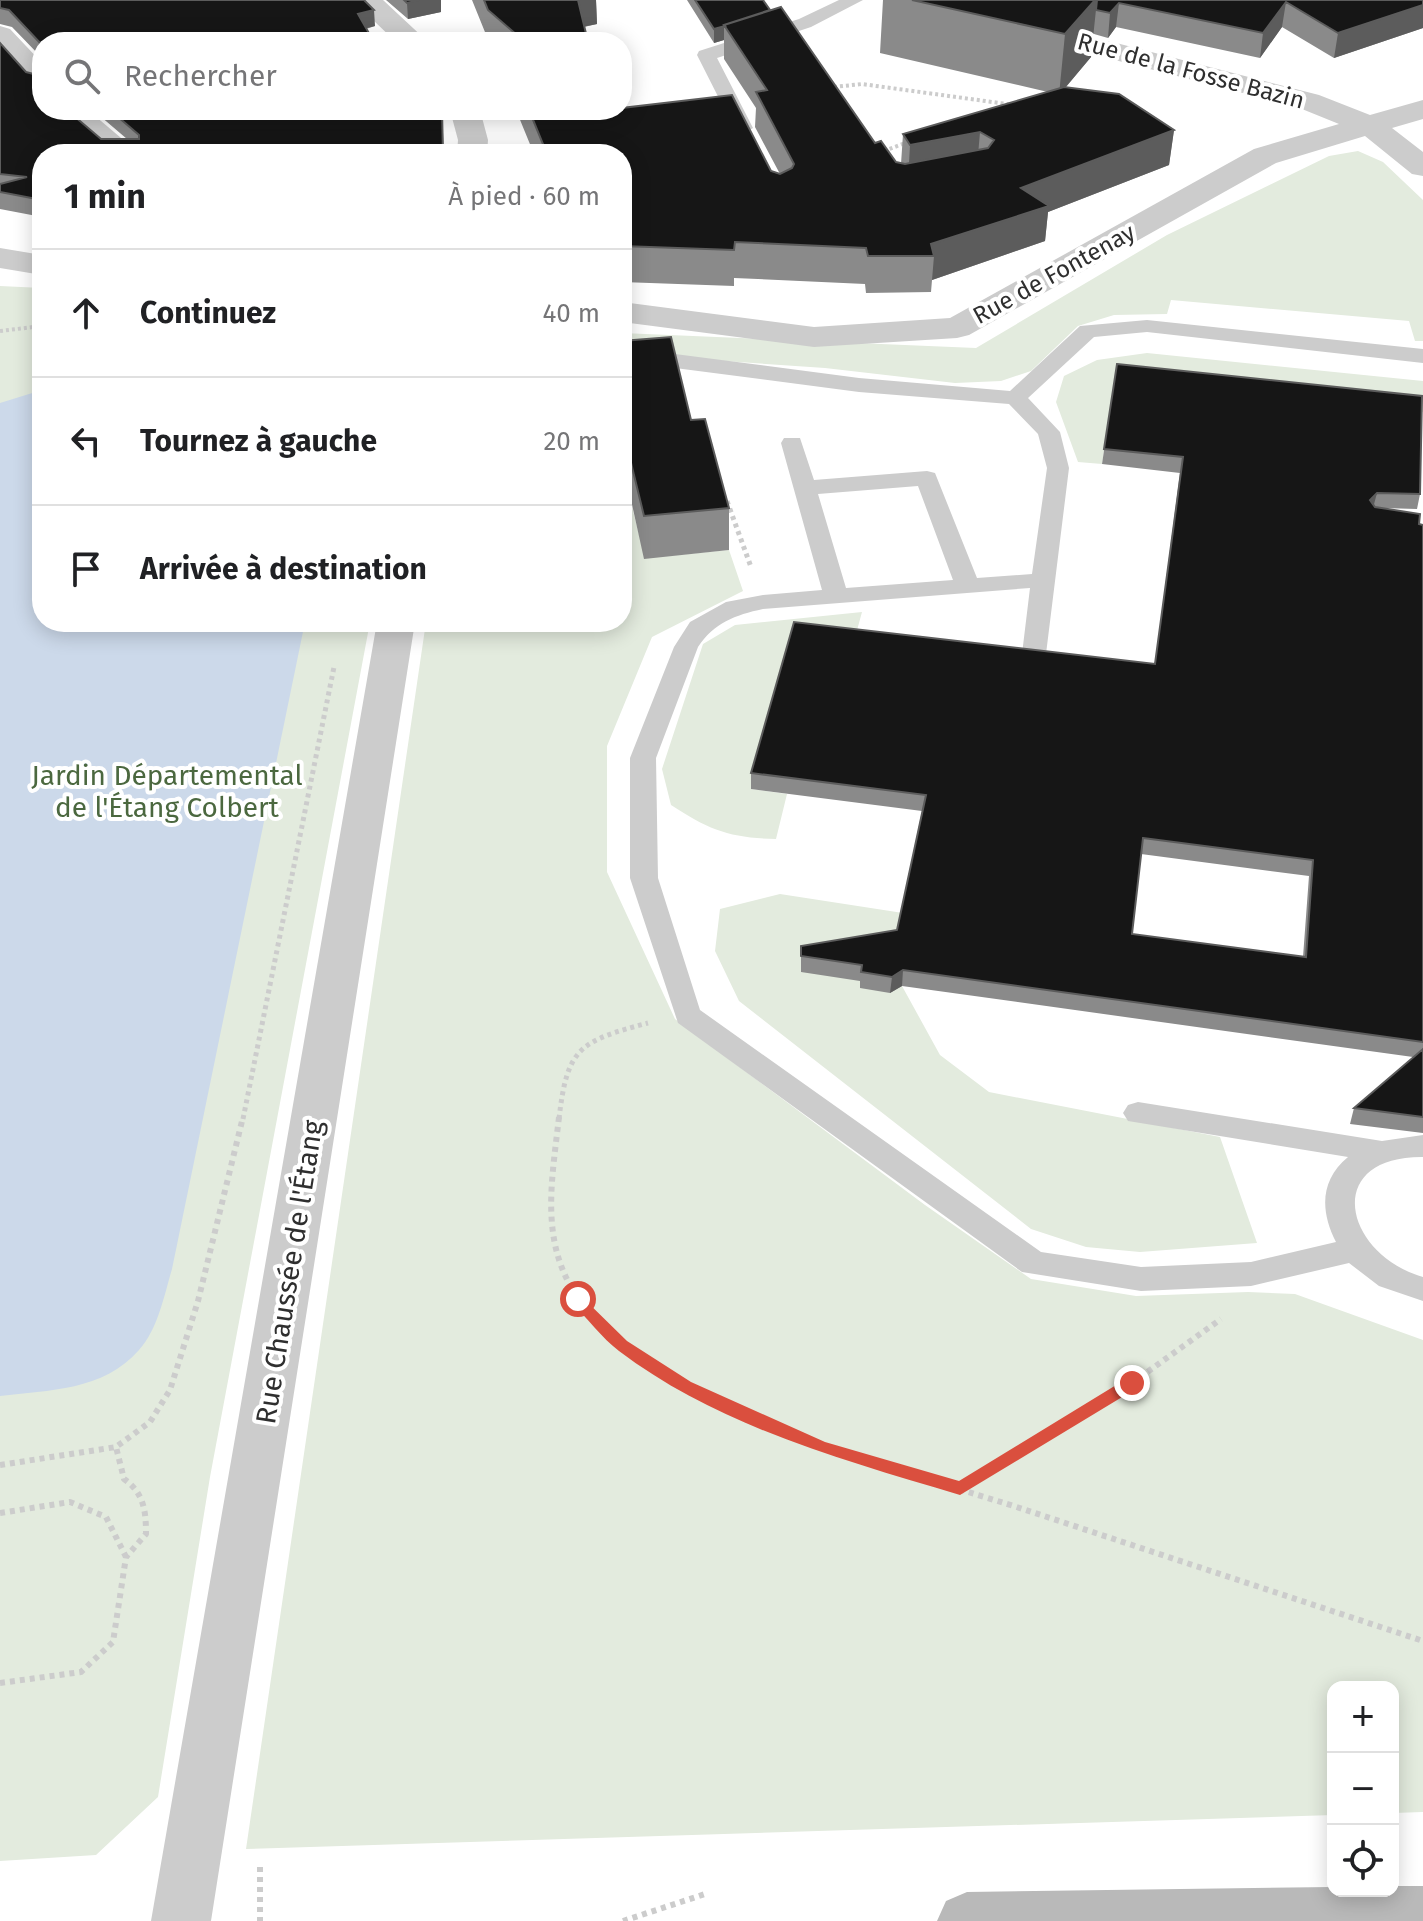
<!DOCTYPE html>
<html lang="fr">
<head>
<meta charset="utf-8">
<style>
  body { margin:0; font-family:"Fira Sans",sans-serif; background:#f6f6f6; color:#202124 }
  .controls { position:absolute; right:24px; bottom:24px; display:grid; overflow:hidden; border-radius:16px; box-shadow:0 4px 20px #0003 }
  .controls button { width:72px; height:72px; display:grid; place-items:center; padding:0; border:0; border-bottom:2px solid #e0e0e0; background:#fff; color:#202124; font:40px sans-serif }
  .stop { position:absolute; width:24px; height:24px; margin:-18px; border:6px solid #da4f3e; border-radius:50%; background:#fff }
  .stop.end { background:#da4f3e; border-color:#fff; box-shadow:0 2px 8px #0008 }
  .list { margin:0; padding:0; list-style:none }
  h2 { display:flex; justify-content:space-between; align-items:center; height:104px; margin:0; padding:0 32px; font-size:34px }
  h2 small { font-size:26px; font-weight:400; color:#757577 }
  .list li { display:grid; grid-template-columns:52px 1fr auto; gap:24px; align-items:center; box-sizing:border-box; height:128px; padding:0 32px; border-top:2px solid #e0e0e0 }
  .list b { display:block; font-size:30px; white-space:nowrap }
  .list em { font-size:26px; font-style:normal; color:#757577 }
  .icon { flex:none; width:44px; height:44px; fill:none; stroke:currentColor; stroke-width:2; stroke-linecap:round; stroke-linejoin:round }
  .map { position:relative; flex:none; width:1423px; height:1921px; overflow:hidden }
  .search { position:absolute; background:#fff; box-shadow:0 4px 20px #0003; left:32px; top:32px; width:600px; height:88px; display:flex; align-items:center; gap:20px; box-sizing:border-box; padding:0 28px; border-radius:32px; color:#757577; font-size:30px }
  .panel { position:absolute; background:#fff; box-shadow:0 4px 20px #0003; left:32px; top:144px; width:600px; height:488px; border-radius:32px }
  .map>svg:first-child { display:block }
  .green { fill:#e3ebde }
  .water { fill:#ccd9ea }
  .lines { fill:none; stroke-linecap:round; stroke-linejoin:round }
  .path-far2 { stroke:#ccc; stroke-width:4; stroke-dasharray:3 3; stroke-linecap:butt }
  .path-far1 { stroke:#ccc; stroke-width:5; stroke-dasharray:4 4; stroke-linecap:butt }
  .path { stroke:#ccc; stroke-width:6; stroke-dasharray:5 5; stroke-linecap:butt }
  .service { fill:#ccc; fill-rule:evenodd }
  .minor { fill:#ccc; fill-rule:evenodd }
  .secondary { fill:#b9b9b9; fill-rule:evenodd }
  .wall { fill:#8a8a8a; fill-rule:evenodd }
  .shaded-wall { fill:#5c5c5c }
  .building { fill:#161616; stroke:#5c5c5c; stroke-width:2; fill-rule:evenodd }
  .route { fill:#da4f3e }
  .labels { text-anchor:middle; stroke-width:8; stroke-linejoin:round; paint-order:stroke }
  .far-street-label { font-size:24px; fill:#2f2f2f; stroke:#fff }
  .park-label { font-size:28px; fill:#4b683f; stroke:#fff }
  .street-label { font-size:28px; fill:#2f2f2f; stroke:#fff }
</style>
</head>
<body>
<div class="map">
<svg width="1423" height="1921" viewBox="0 0 1423 1921">
  <rect width="100%" height="100%" fill="#fff"/>
  <!-- green -->
  <path class="green" d="M1358 151 1383 162 1423 200V341H1415L1409 321 1171 300 1167 314 1114 315 1078 326 1031 371 1001 381 955 383 825 368 622 354V333L976 348 1167 235 1329 156Z
    M0 286 42 288V622H370L210 1477 158 1797 96 1855 0 1861Z
    M1147 353 1423 381V412L1115 379 1102 464 1078 462 1056 402 1064 376 1097 360Z
    M622 468 645 558 729 550 743 591 652 637 607 746V872L675 1019 925 1205 1031 1279 1136 1296 1248 1292 1295 1294 1423 1340V1812L1393 1813V1687H1333V1815L246 1849 426 622H622Z
    M862 612 853 645 751 789 787 794 776 839C730 838 709 830 671 805L662 769 703 644 735 625Z
    M780 894 903 913 902 986 940 1055 989 1092 1220 1137 1257 1243 1140 1252 1086 1247 1031 1229 739 1001 715 951 720 909Z"/>
  <!-- water -->
  <path class="water" d="M42 390V622H305L172 1269C164 1296 158 1329 139 1350 103 1391 49 1390 0 1396V403Z"/>
  <g class="lines">
    <!-- path-far2 -->
    <path class="path-far2" d="M834 87 862 84 1014 105
      M884 151 908 142
      M0 331 42 326"/>
    <!-- path-far1 -->
    <path class="path-far1" d="M727 501 751 567
      M243 1119 334 667
      M559 1119C567 1047 580 1041 648 1023"/>
    <!-- path -->
    <path class="path" d="M559 1117C552 1180 539 1242 578 1298 657 1414 903 1469 1032 1512 1162 1555 1293 1598 1423 1641
      M0 1465 116 1447 150 1422 170 1390 198 1301 243 1117
      M961 1488 1132 1383 1221 1319
      M0 1513 70 1502 106 1517 126 1557
      M0 1683 81 1672 113 1642 126 1557 146 1534C146 1511 144 1493 124 1479L116 1447
      M260 1867V1921
      M623 1921 705 1894"/>
    <!-- service -->
    <path class="service" d="M839 0H863L811 27 717 58 753 128 743 134 736 132 697 55 699 51 799 19Z
      M1147 320 1423 349V363L1147 332 1094 337 1028 398 1060 432 1069 468 1046 654 1043 660H1025L1022 654 1030 588 763 609C735 615 714 623 698 647L656 758 658 878 700 1010 1041 1252 1141 1267 1251 1262 1336 1242C1320 1211 1320 1180 1348 1157L1128 1121 1123 1113 1128 1105 1138 1102 1382 1141 1423 1135V1157C1322 1156 1343 1254 1423 1277V1301L1379 1286 1349 1263 1251 1286 1141 1291 1022 1272 678 1023 630 878V758L674 647 690 622 726 602 763 595 822 590 781 443 784 438H800L814 480 927 471 935 473 977 578 1032 574 1047 468 1038 434 1009 404 859 392 675 368H622V354H675L859 378 1010 391 1080 326ZM918 486 953 580 846 588 818 494Z"/>
    <!-- minor -->
    <path class="minor" d="M352 0H383L428 42H396Z
      M901 0H949L1319 95 1370 115 1423 100V119L1392 128 1423 152V176L1412 174 1365 136 1276 163 969 335 957 338 814 347 622 322V302L814 327 950 318 1254 149 1339 124 1297 107 905 6Z
      M0 26 10 29 42 63V90L31 87 0 52Z
      M54 110H88L140 154H106Z
      M450 110H480L488 140 487 154H457L458 140Z
      M0 248 42 255V275L0 268Z
      M377 622H415L211 1921H151Z"/>
    <!-- secondary -->
    <path class="secondary" d="M1393 1886H1423V1921H937L946 1901 967 1892 1333 1887V1891H1393Z"/>
  </g>
  <!-- wall -->
  <path class="wall" d="M0 0 375 26 366 29 42 42V110L101 139H127L93 110H442L444 154H42V217L0 209V43L26 72 41 76V57L12 27 0 24Z
    M386 0H441V12L408 19Z
    M472 0H596L597 24 584 27 588 42H489Z
    M687 0H763L875 143 896 162 901 164 903 134 1048 92 880 53 883 0H1422L1423 28 1334 58 1282 27 1260 58 1116 27 1108 38 1094 34 1091 57 1066 87 1174 130 1169 165 1048 212 1045 241 932 280 931 292 866 293 865 284 734 278V286L622 282V154H534L516 110H622L780 174 755 127 756 108 724 59V40L714 43Z
    M622 341 691 420 729 508V550L644 559 624 468H622Z
    M1117 364 1420 494 1417 509 1382 508 1423 525V1133L1350 1124 1354 1108 1413 1057 902 986 890 993 860 988V981L801 972V946L897 930 922 811 751 789V773L1155 664 1180 473 1102 464ZM1141 854 1309 876 1303 957 1132 934Z"/>
  <!-- shaded-wall -->
  <path class="shaded-wall" d="M419 0H441V12L408 19 407 3Z
    M576 0H596L597 24 577 28Z
    M1095 0H1097L1091 57 1059 95 1065 34Z
    M1286 2 1282 27 1260 58 1263 33Z
    M1119 3 1116 27 1108 38 1110 13Z
    M1423 5V28L1334 58 1338 33Z
    M374 10 375 26 359 30 358 14Z
    M724 26V40L714 43V29Z
    M1174 130 1169 165 1048 212 1045 241 932 280 934 256 931 244 1021 188Z
    M980 132 977 167 908 181 910 145Z
    M1377 493 1373 508 1370 500Z
    M903 970 902 986 890 993 892 977Z"/>
  <!-- building -->
  <path class="building" d="M0 0H364L374 10 358 14 374 42H42V110H67L101 139H139V135L110 110H442L443 154H42V200L0 192V184L27 177 0 174V43L26 72 41 76V44L9 10 0 8Z
    M404 0H419L407 3Z
    M484 0H578L588 42H525L488 10Z
    M695 0H763L770 10 724 25 725 26 714 29Z
    M912 0H1095L1065 34Z
    M1097 0H1422L1423 1V5L1338 33 1286 2 1263 33 1119 3 1110 13 1096 10Z
    M781 7 875 143 881 141 896 162 905 164 988 148 994 140 980 132 910 145 903 134 1064 87 1119 94 1174 130 1021 188 1049 206 931 244 934 256H868L866 248 735 242 734 250 622 246V154H547L529 110H622V108L732 95 771 171 780 174 792 168 794 164 756 92 767 90 724 25Z
    M671 337 691 420 705 419 729 508 644 516 622 426V341Z
    M1117 364 1422 396 1420 494 1377 493 1370 500 1375 507 1420 514 1419 524 1423 525V1042L903 970 892 977 861 972 862 965 801 956V946L897 930 926 795 751 773 794 622 1155 664 1183 457 1104 449ZM1143 838 1313 860 1306 957 1132 934Z
    M1423 1049V1117L1354 1108Z"/>
  <!-- route -->
  <path class="route" d="M578 1293 627 1341 691 1382 825 1442 959 1481 1126 1379 1132 1377 1139 1383 1137 1388 960 1495C843 1460 718 1426 619 1351 602 1338 587 1318 572 1303L570 1299Z"/>
  <g class="labels">
    <!-- far-street labels -->
    <g class="far-street-label">
      <text transform="translate(1191 71) rotate(15)" y="8">Rue de la Fosse Bazin</text>
      <text transform="translate(1054 274) rotate(-29)" y="8">Rue de Fontenay</text>
    </g>
    <!-- park labels -->
    <g class="park-label">
      <text x="167" y="785">Jardin Départemental<tspan x="167" dy="32">de l'Étang Colbert</tspan></text>
    </g>
    <!-- street labels -->
    <g class="street-label">
      <text transform="translate(289 1272) rotate(-81)" y="10">Rue Chaussée de l'Étang</text>
    </g>
  </g>
</svg>
<div class="controls">
<button>+</button>
<button>−</button>
<button><svg class="icon" aria-label="locate" viewBox="0 0 24 24"><circle cx="12" cy="12" r="6"/><path d="M12 2v4M12 18v4M2 12h4M18 12h4"/></svg></button>
</div>
<div class="stop" style="left:578px;top:1299px"></div>
<div class="stop end" style="left:1132px;top:1383px"></div>
<div class="search"><svg class="icon" aria-label="search" viewBox="0 0 24 24"><circle cx="10" cy="10" r="6"/><path d="M15 15l6 6"/></svg>Rechercher</div>
<section class="panel">
<h2>1 min<small>À pied · 60 m</small></h2>
<ul class="list">
<li><svg class="icon" aria-label="ahead" viewBox="0 0 24 24"><path d="M12 20V5M6 11l6-6 6 6"/></svg><div><b>Continuez</b></div><em>40 m</em></li>
<li><svg class="icon" aria-label="left" viewBox="0 0 24 24"><path d="M17 20v-9H6M10 6l-5 5 5 5"/></svg><div><b>Tournez à gauche</b></div><em>20 m</em></li>
<li><svg class="icon" aria-label="arrive" viewBox="0 0 24 24"><path d="M6 21V4h12l-3 4 3 4H6"/></svg><div><b>Arrivée à destination</b></div></li>
</ul>
</section>
</div>
</body>
</html>
